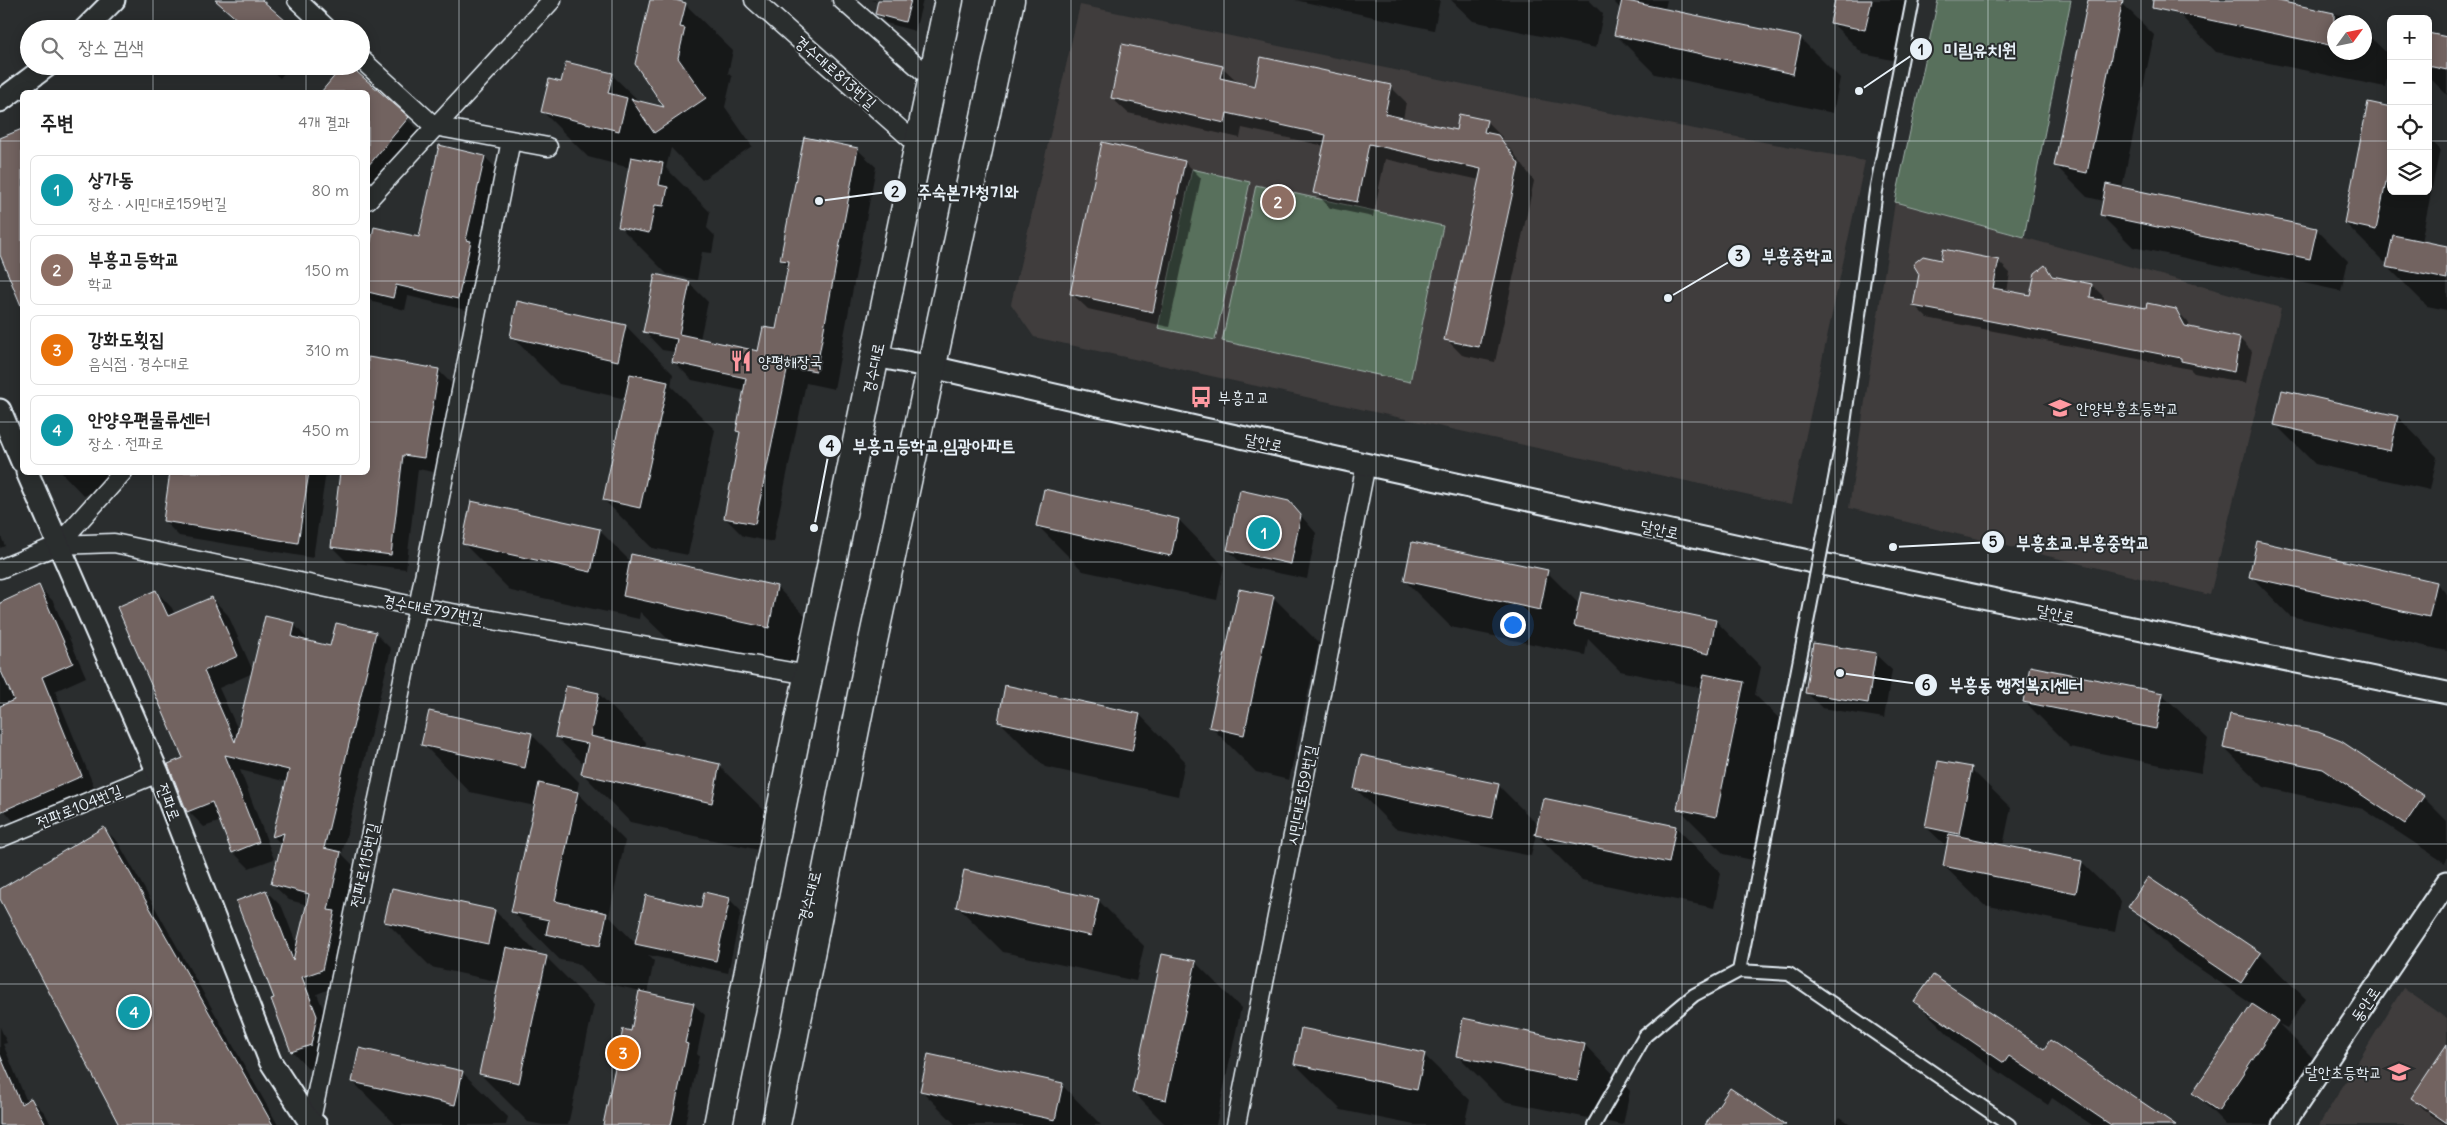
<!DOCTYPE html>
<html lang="ko">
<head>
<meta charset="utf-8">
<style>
  body { margin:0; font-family:Delius,"Poor Story",sans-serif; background:#f6f6f6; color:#222 }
  .controls { position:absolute; right:15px; top:15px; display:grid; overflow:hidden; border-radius:8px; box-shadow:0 2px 12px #0003 }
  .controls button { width:45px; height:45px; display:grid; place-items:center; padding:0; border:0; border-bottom:1px solid #e0e0e0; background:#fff; color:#222; font:25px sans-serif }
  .compass { position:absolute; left:2327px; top:15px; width:45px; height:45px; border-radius:50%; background:#fff; box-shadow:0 2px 12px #0003; rotate:57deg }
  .you { position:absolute; left:1512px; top:624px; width:18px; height:18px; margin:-12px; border:4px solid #fff; border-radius:50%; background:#1a73e8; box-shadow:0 0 0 8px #1a73e833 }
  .badge { display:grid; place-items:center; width:32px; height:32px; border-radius:50%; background:#85585c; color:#fff; font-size:16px; font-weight:700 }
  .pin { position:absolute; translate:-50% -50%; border:2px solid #fff; box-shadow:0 1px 5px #0006 }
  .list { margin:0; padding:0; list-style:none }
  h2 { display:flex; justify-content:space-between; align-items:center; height:65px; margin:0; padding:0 20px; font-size:21px }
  h2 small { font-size:16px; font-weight:400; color:#767676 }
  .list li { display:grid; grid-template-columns:32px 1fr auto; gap:15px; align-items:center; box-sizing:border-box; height:70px; margin:0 10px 10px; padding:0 10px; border:1px solid #e0e0e0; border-radius:8px }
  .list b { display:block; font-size:19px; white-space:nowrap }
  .list p { margin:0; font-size:16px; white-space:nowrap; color:#767676 }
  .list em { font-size:16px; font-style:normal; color:#767676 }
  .icon { flex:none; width:28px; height:28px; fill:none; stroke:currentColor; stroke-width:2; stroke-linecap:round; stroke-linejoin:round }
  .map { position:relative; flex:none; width:2447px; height:1125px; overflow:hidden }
  .search { position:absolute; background:#fff; box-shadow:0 2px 12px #0003; left:20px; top:20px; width:350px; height:55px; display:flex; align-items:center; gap:12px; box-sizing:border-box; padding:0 18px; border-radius:28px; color:#767676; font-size:19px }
  .panel { position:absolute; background:#fff; box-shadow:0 2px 12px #0003; left:20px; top:90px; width:350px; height:385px; border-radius:8px }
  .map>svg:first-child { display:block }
  .built { fill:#403d3d }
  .green { fill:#586f5c; stroke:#a0b0aa }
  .shadow { fill:#0007; fill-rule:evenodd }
  .building { fill:#726360; stroke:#e8f1f8 }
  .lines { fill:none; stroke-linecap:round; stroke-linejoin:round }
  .pedestrian-casing { stroke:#e8f1f8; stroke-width:16 }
  .minor-casing { stroke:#e8f1f8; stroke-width:21 }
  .tertiary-casing { stroke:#e8f1f8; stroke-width:25 }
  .primary-casing { stroke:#e8f1f8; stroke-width:31 }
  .pedestrian { stroke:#2a2d2e; stroke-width:12 }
  .minor { stroke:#2a2d2e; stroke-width:18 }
  .tertiary { stroke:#2a2d2e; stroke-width:21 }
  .primary { stroke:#2a2d2e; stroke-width:28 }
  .pedestrian-bridge-casing { stroke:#e8f1f8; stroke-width:16; stroke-linecap:butt }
  .pedestrian-bridge { stroke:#2a2d2e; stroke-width:12 }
  .grid { fill:none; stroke:#e8f1f8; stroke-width:1; stroke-opacity:0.55 }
  .labels { text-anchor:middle; stroke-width:4; stroke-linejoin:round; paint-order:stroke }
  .street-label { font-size:16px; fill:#e8f1f8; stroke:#2a2d2e }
  .poi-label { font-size:16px; fill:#e8f1f8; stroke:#2a2d2e; text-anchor:start }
  .leader { fill:none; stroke:#e8f1f8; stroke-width:2 }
  .callout-dot { fill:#e8f1f8; stroke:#2a2d2e; stroke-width:2 }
  .mark-label { font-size:15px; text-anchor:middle; font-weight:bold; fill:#111 }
  .callout-label { font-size:18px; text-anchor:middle; font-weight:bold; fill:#e8f1f8; stroke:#2a2d2e; stroke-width:4; stroke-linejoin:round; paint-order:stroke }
</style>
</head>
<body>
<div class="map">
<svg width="2447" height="1125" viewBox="0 0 2447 1125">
  <rect width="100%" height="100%" fill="#2a2d2e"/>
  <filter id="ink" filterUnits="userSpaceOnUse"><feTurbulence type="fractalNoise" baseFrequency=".02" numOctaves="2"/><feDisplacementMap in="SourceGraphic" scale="10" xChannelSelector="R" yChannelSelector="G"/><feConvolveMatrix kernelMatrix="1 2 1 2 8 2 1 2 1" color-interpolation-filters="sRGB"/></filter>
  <g filter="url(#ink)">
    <!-- built -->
    <path class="built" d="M1080 5 1541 100 1865 161 1791 504 1034 337 1011 304Z
      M1895 202 2281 308 2210 595 1849 508Z
      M2403 988 2447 1019V1125H2319Z"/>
    <!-- green -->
    <path class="green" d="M1938 0H2071L2024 237 1895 202Z
      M1192 169 1250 182 1215 340 1158 328Z
      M1256 185 1443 226 1410 382 1222 341Z"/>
    <!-- shadow -->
    <path class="shadow" d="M652 0H670L685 4 733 51 728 73 732 77 725 107 752 146 702 180 671 148 666 168 710 212 707 228 715 236 712 253 702 252 697 280 667 274 619 226 630 168 588 157 543 112 562 84 612 75 640 102 667 109Z
      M870 0H923L915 31 886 23 876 13 879 2Z
      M1295 0H1440L1434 30Z
      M1451 0H1589L1603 14 1596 48 1473 21Z
      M1612 0H1667L1665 9 1801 39 1840 78 1833 113 1655 74 1615 34 1621 9Z
      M1836 0H1910L1897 61 1863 54 1831 22Z
      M2089 0 2122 3 2154 35 2122 188 2316 229 2348 261 2341 291 2133 247 2101 215 2104 201 2087 197 2055 165Z
      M2179 0H2267L2351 17 2356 22H2334V52H2364V31L2391 57 2385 87 2216 52 2177 12Z
      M2428 34 2447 38V95L2428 76Z
      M266 66H290L280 78Z
      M345 66 419 130 368 192V92H323Z
      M1222 67 1239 83 1256 87H1391L1406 102 1403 119 1457 131 1486 121 1502 137 1501 140 1513 152 1534 181 1495 362 1462 355 1446 339 1480 180 1385 159 1373 217 1330 208 1315 192 1325 146 1242 128 1240 138 1128 113 1112 98Z
      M2391 108V191H2428V138L2440 149 2421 242 2447 248V310L2427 306 2387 266 2388 263 2384 262 2345 223Z
      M22 130V305L0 251V140Z
      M857 149 876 167 834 389 806 383 773 542 743 536 725 518 741 434 737 431 745 391 692 380 673 361 675 352 662 350 644 331 689 283 708 302 700 339 759 352 777 331 789 267 781 259Z
      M485 157 497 169 478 250 482 254 470 311 408 296 405 310 373 302 368 296V261L375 228 420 238Z
      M1185 162 1201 178 1169 327 1088 309 1071 293Z
      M1942 261H1998L2010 273 2007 292 2031 297 2045 267 2056 278 2092 285 2104 297 2103 301 2147 309 2176 310 2188 322 2191 329 2240 339 2252 351 2246 383 2194 373 2190 369 1927 318 1914 305Z
      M626 326 673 374 671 386 715 430 688 555 652 548 604 500 626 399 559 384 511 336Z
      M368 359 438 370 453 385 439 473 418 469 406 569 347 562 332 547 368 472Z
      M2398 417 2437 457 2430 490 2315 464 2275 424Z
      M61 472H137L138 473 84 496Z
      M171 472H326L313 558 179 536 164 521Z
      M1289 502 1316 533 1307 579 1244 566 1228 550Z
      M472 503 600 531 631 562 632 556 777 587 822 633 814 673 670 641 640 612 639 619 511 591 464 544Z
      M1179 520 1224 566 1217 600 1083 571 1038 526Z
      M0 534 5 546 0 548Z
      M1547 572 1579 604 1716 621 1761 667 1755 695 1789 728 1762 862 1724 854 1678 808 1703 688 1620 671 1588 639 1585 655 1451 627 1405 581Z
      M2251 576 2436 583 2447 594V651L2290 616Z
      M39 587 53 601 86 677 55 691 95 789 16 824 0 805V604Z
      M156 591 172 608 175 615 212 598 228 615 253 671 294 624 310 642 331 647 375 633 391 649 342 854 357 869 337 986 317 994 333 1033 327 1061 308 1068 292 1051 276 998 266 891 282 907 298 948 308 905 289 900 272 884 282 845 274 837 287 782 240 770 274 859 249 868 233 852 221 821 204 827 188 811 185 758ZM253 673 239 732 219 688Z
      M1273 597 1319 643 1289 780 1256 772 1211 727Z
      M1875 654 1892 670 1884 718 1822 708 1806 692Z
      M1006 686 1140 715 1185 761 1178 796 1045 767 999 721Z
      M599 694 646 742 645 749 719 766 767 813 759 850 630 822 583 774 585 765 556 737Z
      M2162 694 2208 739 2201 773 2070 747 2024 701Z
      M2231 715 2423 797 2447 821V859L2445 863 2363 809 2264 787 2224 748Z
      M531 734 579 782 577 792 625 841 609 916 636 944 702 909 729 899 741 911 728 973 648 955 654 961 647 994 693 1004 705 1015 697 1054 699 1056 685 1125H604L632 1032 641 991 595 981 577 963 560 960 513 912 535 806 470 792 423 744Z
      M1971 769 2011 808 2003 846 2081 862 2121 901 2115 932 1984 905 1944 866 1948 848 1926 827Z
      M1498 785 1538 825 1544 799 1676 827 1721 873 1714 908 1582 880 1536 834 1531 856 1395 828 1355 788Z
      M104 829 118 842 278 1125H121L0 897V891Z
      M1098 900 1144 946 1136 981 1003 952 957 906Z
      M2130 907 2260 954 2306 999 2287 1028 2279 1024 2323 1068 2284 1125H2226L2194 1093 2253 1005 2175 952Z
      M495 911 539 955 546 957 594 1005 568 1125H543L528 1122 480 1074 500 982 431 967 386 922Z
      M1162 956 1196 963 1241 1008 1216 1125H1166L1133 1092Z
      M1916 1002 2044 1051 2170 1125H2092L2052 1098 2048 1105 1959 1045Z
      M0 1027 7 1043 3 1044 27 1102 31 1099 45 1113 51 1125H0Z
      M1585 1045 1630 1091 1623 1125 1503 1101 1457 1055Z
      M1424 1055 1470 1100 1464 1125H1414L1341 1110 1295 1064Z
      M2447 1064V1125H2446L2424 1110 2412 1098Z
      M462 1072 508 1117 506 1125H396L353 1082Z
      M1062 1085 1101 1125H956L921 1090Z
      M1840 1117 1852 1125H1834Z"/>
    <!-- building -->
    <path class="building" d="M215 0H262L295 29H248Z
      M650 0H675L686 3 680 27 685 28 678 58 706 98 654 133 631 99 664 107 635 64Z
      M878 0H911L905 22 875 14Z
      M1622 0 1801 37 1793 74 1614 35Z
      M1835 0H1872L1865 30 1830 23Z
      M2088 0H2123L2087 173 2054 166Z
      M2153 0H2274L2334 13V46L2152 8Z
      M2428 33 2447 37V70L2428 66Z
      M1122 44 1223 66 1220 78 1255 86 1261 57 1391 85 1385 114 1456 130 1459 114 1487 120 1484 132 1498 135 1519 164 1479 347 1444 340 1481 169 1369 144 1357 202 1313 193 1326 135 1227 113 1225 123 1111 98Z
      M566 62 613 73 608 93 627 98 619 131 541 112 549 79 561 82Z
      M343 66H350L409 117 368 166V92H321Z
      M2368 102 2391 107V158L2376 230 2344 223Z
      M22 129V308L0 255V138Z
      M804 137 858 148 816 371 788 366 755 524 724 518 740 432 736 431 746 378 672 362 677 339 643 332 655 274 690 282 679 334 758 351 763 327 776 329 789 261 780 260Z
      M1102 142 1185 161 1153 312 1070 294Z
      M439 145 485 156 466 240 471 241 458 299 396 285 393 298 368 292V255L374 227 419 237Z
      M631 157 663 163 659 185 668 187 664 206 655 205 649 233 618 227Z
      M2106 184 2317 228 2310 259 2100 215Z
      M2393 235 2447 246V279L2386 267Z
      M1943 249 1999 260 1993 288 2030 295 2035 273 2045 265 2052 276 2092 284 2090 298 2146 308 2147 303 2176 309 2185 326 2240 338 2234 372 2181 361V358L1913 306 1919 274 1913 264 1923 256 1941 260Z
      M517 301 626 325 618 361 510 337Z
      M368 357 439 369 424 458 403 455 391 555 331 547 340 472H368Z
      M630 374 668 382 640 508 603 500Z
      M2282 390 2398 416 2390 451 2274 425Z
      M170 472H309L298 543 163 521Z
      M1044 489 1179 519 1171 556 1036 526Z
      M1240 490 1289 501 1301 515 1291 564 1227 550Z
      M471 501 600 529 591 572 462 544Z
      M2257 541 2437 582 2429 617 2249 577Z
      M1412 542 1548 570 1540 610 1404 581Z
      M631 554 777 586 769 628 623 596Z
      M39 585 73 663 42 677 82 776 0 812V706L14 700 0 669V603Z
      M1239 589 1274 596 1244 735 1209 727Z
      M156 590 168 616 212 597 238 656 204 671 235 742 265 616 295 623 292 637 330 646 336 623 376 632 324 848 341 852 328 910 335 911 322 970 302 977 317 1016 311 1045 291 1052 271 999 274 998 236 901 266 890 293 960 309 894 271 884 284 833 272 837 289 770 225 755 259 842 232 853 212 802 187 812 168 764 183 758 117 607Z
      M1581 592 1716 620 1709 654 1574 626Z
      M1813 643 1876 653 1868 703 1805 693Z
      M2030 666 2163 693 2156 729 2023 702Z
      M1704 674 1744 682 1716 817 1677 809Z
      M1005 685 1140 714 1132 751 998 722Z
      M566 686 599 693 590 736 720 764 712 803 581 774 588 744 555 737Z
      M429 711 532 733 525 768 421 745Z
      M2230 714 2318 732 2341 741 2424 796 2405 824 2323 769 2223 748Z
      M1361 755 1499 784 1492 818 1354 789Z
      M1938 761 1972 767 1959 834 1925 827Z
      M539 783 578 792 555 901 607 913 600 946 546 934 549 920 511 912Z
      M1543 798 1676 826 1669 863 1535 835Z
      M104 827 273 1125H119L0 899V889Z
      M1949 834 2082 861 2076 893 1943 866Z
      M964 870 1099 899 1091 936 956 907Z
      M2148 877 2261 953 2241 983 2128 907Z
      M392 888 495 910 488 944 384 922Z
      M704 892 730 898 716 961 635 944 646 895 701 908Z
      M506 947 547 956 519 1083 479 1074Z
      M1162 954 1196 961 1166 1100 1132 1093Z
      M1933 975 2044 1049 2050 1040 2176 1125H2111L2009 1056 2004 1063 1914 1002Z
      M639 991 694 1003 685 1043 688 1044 671 1125H603L623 1029 631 1031Z
      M2252 1004 2278 1021 2218 1111 2192 1093Z
      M1463 1018 1585 1044 1577 1081 1456 1056Z
      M1301 1028 1425 1053 1417 1090 1294 1064Z
      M2447 1044V1123L2411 1098Z
      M359 1048 463 1071 455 1105 352 1082Z
      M928 1054 1063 1083 1055 1120 920 1091Z
      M0 1055 21 1104 31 1098 46 1125H0Z
      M1730 1088 1786 1125H1705Z"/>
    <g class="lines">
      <!-- pedestrian casing -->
      <g class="pedestrian-casing">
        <path id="pedestrian" d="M1840 453 1876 191 1913 0
          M1739 971 1789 974 2009 1125
          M1594 1125 1645 1036 1694 995 1739 971 1796 679"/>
      </g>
      <!-- minor casing -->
      <g class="minor-casing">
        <path id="minor" d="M297 0 328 29
          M754 0 918 145
          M842 0 933 80
          M361 59 434 126 548 147
          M368 200 552 0
          M58 545 123 472
          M0 569 58 545 114 543 418 607 809 675
          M0 838 158 773
          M310 1125 418 607 511 140
          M1236 1125 1366 464"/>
      </g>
      <!-- tertiary casing -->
      <g class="tertiary-casing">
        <path id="tertiary" d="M85 29 114 0
          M0 101 47 66
          M875 356 932 367 1195 427 1808 561 2447 693
          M0 410 22 462
          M27 472 158 773 270 1061 311 1124 316 1125
          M2283 1125 2447 882"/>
      </g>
      <!-- primary casing -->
      <g class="primary-casing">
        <path id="primary" d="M718 1125 796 735 949 0
          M776 1125 867 669 1010 0"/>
      </g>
      <!-- pedestrian -->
      <use href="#pedestrian" class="pedestrian"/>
      <!-- minor -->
      <use href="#minor" class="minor"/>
      <!-- tertiary -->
      <use href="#tertiary" class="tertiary"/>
      <!-- primary -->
      <use href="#primary" class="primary"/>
      <!-- pedestrian-bridge casing -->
      <g class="pedestrian-bridge-casing">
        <path id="pedestrian-bridge" d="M1796 679 1840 453"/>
      </g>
      <!-- pedestrian-bridge -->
      <use href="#pedestrian-bridge" class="pedestrian-bridge"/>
    </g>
  </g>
  <!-- grid -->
  <path class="grid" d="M153 0V29M306 0V29M459 0V1125M612 0V1125M765 0V1125M918 0V1125M1071 0V1125M1224 0V1125M1376 0V1125M1529 0V1125M1682 0V1125M1835 0V1125M1988 0V1125M2141 0V1125M2294 0V1125M153 66V92M306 66V92M0 141H22M368 141H2391M2428 141H2447M0 281H22M368 281H2447M0 422H22M368 422H2447M153 472V1125M306 472V1125M0 562H2447M0 703H2447M0 844H2447M0 984H2447"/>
  <!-- icons -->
  <defs>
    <g id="restaurant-bare" transform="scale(1.725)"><path d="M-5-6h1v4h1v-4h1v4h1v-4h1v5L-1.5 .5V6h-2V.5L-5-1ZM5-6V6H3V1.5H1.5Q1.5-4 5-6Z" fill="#ff9aa2" stroke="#2a2d2e" stroke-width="2.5" paint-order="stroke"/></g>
    <g id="bus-bare" transform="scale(1.725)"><path d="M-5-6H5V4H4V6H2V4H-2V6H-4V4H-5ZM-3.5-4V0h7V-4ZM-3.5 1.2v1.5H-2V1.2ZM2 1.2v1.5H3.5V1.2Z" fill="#ff9aa2" stroke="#2a2d2e" stroke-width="2.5" paint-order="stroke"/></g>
    <g id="school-bare" transform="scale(1.725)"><path d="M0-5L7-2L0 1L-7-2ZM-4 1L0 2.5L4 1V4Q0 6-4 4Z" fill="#ff9aa2" stroke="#2a2d2e" stroke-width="2.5" paint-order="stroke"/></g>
  </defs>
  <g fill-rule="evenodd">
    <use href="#restaurant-bare" x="741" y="361"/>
    <use href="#bus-bare" x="1201" y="397"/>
    <use href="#school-bare" x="2060" y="408"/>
    <use href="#school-bare" x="2399" y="1072"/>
  </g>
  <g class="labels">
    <!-- street labels -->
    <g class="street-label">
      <text transform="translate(836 72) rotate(41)" y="6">경수대로813번길</text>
      <text transform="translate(873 368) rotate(-78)" y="6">경수대로</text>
      <text transform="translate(1264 442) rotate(12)" y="6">달안로</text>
      <text transform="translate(1660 529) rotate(12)" y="6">달안로</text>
      <text transform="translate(433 609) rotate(11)" y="6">경수대로797번길</text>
      <text transform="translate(2056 613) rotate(12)" y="6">달안로</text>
      <text transform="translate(1301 795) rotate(-79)" y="6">시민대로159번길</text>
      <text transform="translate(169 802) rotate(69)" y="6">전파로</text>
      <text transform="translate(79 806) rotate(-22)" y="6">전파로104번길</text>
      <text transform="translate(364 865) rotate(-78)" y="6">전파로115번길</text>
      <text transform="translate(809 896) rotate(-76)" y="6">경수대로</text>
      <text transform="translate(2365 1004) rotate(-56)" y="6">동안로</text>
    </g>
    <!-- poi labels -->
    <g class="poi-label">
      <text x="758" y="367">양평해장국</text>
      <text x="1218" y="403">부흥고교</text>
      <text x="2076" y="414">안양부흥초등학교</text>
      <text x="2382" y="1078" text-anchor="end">달안초등학교</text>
    </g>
  </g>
  <!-- callouts -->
  <path class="leader" d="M1859 91L1921 49M819 201L895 191M1668 298L1739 256M814 528L830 446M1893 547L1993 542M1840 673L1926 685"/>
  <g class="callout-dot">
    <circle cx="1859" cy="91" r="5"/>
    <circle cx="819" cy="201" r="5"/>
    <circle cx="1668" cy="298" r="5"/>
    <circle cx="814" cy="528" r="5"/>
    <circle cx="1893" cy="547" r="5"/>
    <circle cx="1840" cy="673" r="5"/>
    <circle cx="1921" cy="49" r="12"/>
    <circle cx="895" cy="191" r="12"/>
    <circle cx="1739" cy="256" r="12"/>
    <circle cx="830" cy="446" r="12"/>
    <circle cx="1993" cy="542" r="12"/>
    <circle cx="1926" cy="685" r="12"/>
  </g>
  <g class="mark-label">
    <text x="1921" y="55">1</text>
    <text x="895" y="197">2</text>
    <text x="1739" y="261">3</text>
    <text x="830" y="451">4</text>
    <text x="1993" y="547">5</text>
    <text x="1926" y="690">6</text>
  </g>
  <g class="callout-label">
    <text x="1980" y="56">미림유치원</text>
    <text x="968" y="198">주숙본가청기와</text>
    <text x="1798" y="262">부흥중학교</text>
    <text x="934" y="452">부흥고등학교.임광아파트</text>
    <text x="2083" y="549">부흥초교.부흥중학교</text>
    <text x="2016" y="691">부흥동 행정복지센터</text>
  </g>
</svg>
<div class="controls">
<button>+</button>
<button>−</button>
<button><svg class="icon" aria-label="locate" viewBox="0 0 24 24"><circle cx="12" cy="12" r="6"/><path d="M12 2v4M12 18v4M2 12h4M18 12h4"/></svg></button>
<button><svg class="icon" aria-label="layers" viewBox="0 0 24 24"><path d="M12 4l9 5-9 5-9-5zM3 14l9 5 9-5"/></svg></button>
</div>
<svg class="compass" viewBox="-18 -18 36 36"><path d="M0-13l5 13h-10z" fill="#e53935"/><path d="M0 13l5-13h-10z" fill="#767676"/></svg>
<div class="you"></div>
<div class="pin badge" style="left:1264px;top:533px;background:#0f9aa8">1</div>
<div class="pin badge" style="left:1278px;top:202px;background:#8d6e63">2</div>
<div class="pin badge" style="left:623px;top:1053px;background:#e8710a">3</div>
<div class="pin badge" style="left:134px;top:1012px;background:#0f9aa8">4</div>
<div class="search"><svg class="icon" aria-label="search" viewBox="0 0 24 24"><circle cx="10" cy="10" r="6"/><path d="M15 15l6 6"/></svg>장소 검색</div>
<section class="panel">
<h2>주변<small>4개 결과</small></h2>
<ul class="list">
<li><span class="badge" style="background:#0f9aa8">1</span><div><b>상가동</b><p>장소 · 시민대로159번길</p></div><em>80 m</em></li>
<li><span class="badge" style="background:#8d6e63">2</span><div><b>부흥고등학교</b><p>학교</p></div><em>150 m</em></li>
<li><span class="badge" style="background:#e8710a">3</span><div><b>강화도횟집</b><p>음식점 · 경수대로</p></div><em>310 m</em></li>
<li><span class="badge" style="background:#0f9aa8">4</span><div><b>안양우편물류센터</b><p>장소 · 전파로</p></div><em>450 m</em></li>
</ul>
</section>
</div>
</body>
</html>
